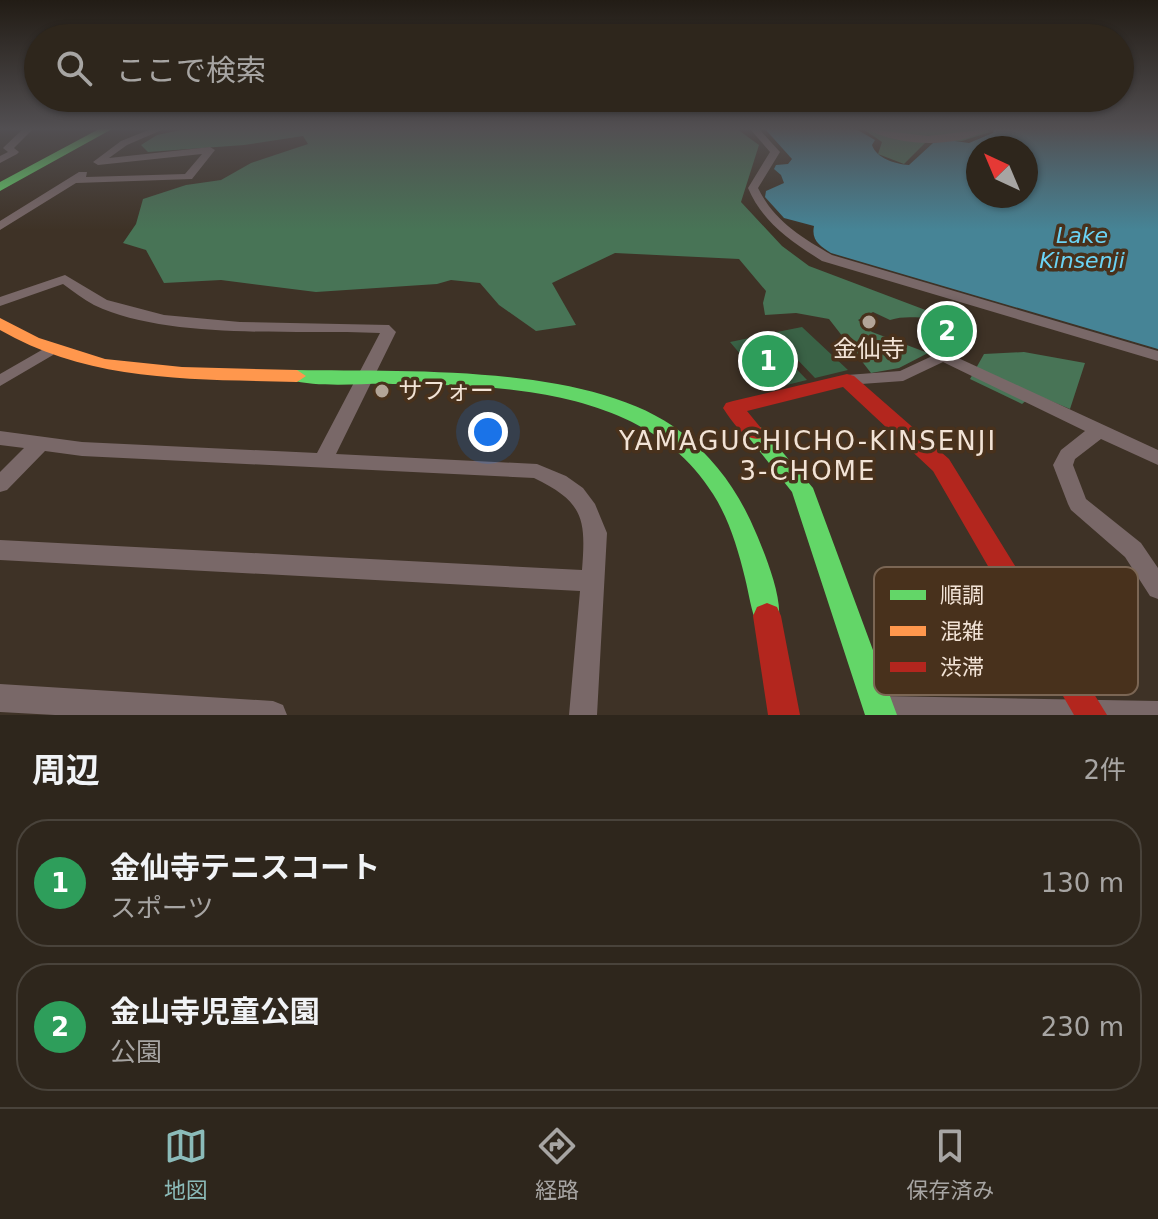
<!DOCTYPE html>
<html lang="ja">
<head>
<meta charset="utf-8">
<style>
  body { margin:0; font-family:"DejaVu Sans","Noto Sans JP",sans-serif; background:#362e25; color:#f1f3f6 }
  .compass { position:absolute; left:966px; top:136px; width:72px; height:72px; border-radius:50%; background:#2e261c; box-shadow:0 2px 6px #0004; rotate:316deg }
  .you { position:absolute; left:488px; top:432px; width:28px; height:28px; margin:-20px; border:6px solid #fff; border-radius:50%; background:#1a73e8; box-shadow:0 0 0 12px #1a73e833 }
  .badge { display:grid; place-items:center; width:52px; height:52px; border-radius:50%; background:#8bbbb9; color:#fff; font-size:26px; font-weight:700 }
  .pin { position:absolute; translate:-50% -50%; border:4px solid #fff; box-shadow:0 2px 8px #0006 }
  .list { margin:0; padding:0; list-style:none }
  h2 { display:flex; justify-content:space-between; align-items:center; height:104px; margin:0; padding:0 32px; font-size:34px }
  h2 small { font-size:26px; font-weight:400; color:#a7a5a3 }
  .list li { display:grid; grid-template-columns:52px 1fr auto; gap:24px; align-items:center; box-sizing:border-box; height:128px; margin:0 16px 16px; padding:0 16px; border:2px solid #49433b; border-radius:32px }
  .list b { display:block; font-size:30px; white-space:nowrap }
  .list p { margin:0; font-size:26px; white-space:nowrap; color:#a7a5a3 }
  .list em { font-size:26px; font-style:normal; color:#a7a5a3 }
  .icon { flex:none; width:44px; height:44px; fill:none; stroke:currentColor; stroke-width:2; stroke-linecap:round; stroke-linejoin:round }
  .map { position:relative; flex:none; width:1158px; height:715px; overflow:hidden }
  .search { position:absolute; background:#2e261c; box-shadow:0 2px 6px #0004; left:24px; right:24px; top:24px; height:88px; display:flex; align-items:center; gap:20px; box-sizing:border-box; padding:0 28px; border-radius:44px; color:#a7a5a3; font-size:30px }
  .sheet { height:392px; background:#2e261c }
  nav { display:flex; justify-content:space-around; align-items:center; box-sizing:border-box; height:112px; border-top:2px solid #49433b; background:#2e261c; font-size:22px; color:#a7a5a3 }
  nav a { display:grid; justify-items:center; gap:4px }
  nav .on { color:#8bbbb9 }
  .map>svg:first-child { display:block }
  .green { fill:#3a6246 }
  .forest { fill:#487456 }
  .water { fill:#468496; fill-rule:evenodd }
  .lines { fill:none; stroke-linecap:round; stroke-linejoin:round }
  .street { fill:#796868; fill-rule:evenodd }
  .fast { fill:#63d668; fill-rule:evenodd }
  .slow { fill:#ff974d; fill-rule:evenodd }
  .jam { fill:#b3261e; fill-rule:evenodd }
  .poi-dot { fill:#b3a598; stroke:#48311c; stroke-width:3 }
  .labels { text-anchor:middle; stroke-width:7; stroke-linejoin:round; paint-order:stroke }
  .far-water-label { font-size:22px; font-style:italic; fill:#6bd3f4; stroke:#48311c }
  .poi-label { font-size:24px; fill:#f2e3d6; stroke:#48311c }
  .neighbourhood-label { font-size:26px; letter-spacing:2px; fill:#f2e3d6; stroke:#48311c }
  .key { fill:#48311c; stroke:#7b6654; stroke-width:2 }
  .key-label { font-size:22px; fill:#f2e3d6 }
</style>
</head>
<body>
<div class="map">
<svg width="1158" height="715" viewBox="0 0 1158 715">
  <rect width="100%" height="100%" fill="#3e3226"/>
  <!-- green -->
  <path class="green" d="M802 327 848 370 815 378 772 333Z
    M764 335 807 380 770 389 730 342Z"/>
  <!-- forest -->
  <path class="forest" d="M737 129 759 145 741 202 782 246 809 266 944 317C925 320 908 314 890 320L873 312 858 320 872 332 928 353 899 368 871 373 829 319 796 313 765 315 763 303 766 291 739 259 615 253 552 283 576 325 536 331 499 305 480 283 451 280 437 284 316 292 221 280 164 283 146 250 123 243 136 224 143 199 186 185 221 180 251 163 308 144 303 136 244 145 148 152 141 145 157 135 181 130Z
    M863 129H986L990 132 962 141H927L904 164 878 154 882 142Z
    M1024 352 1085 363 1070 409 1034 394 1022 404 970 379 984 354Z"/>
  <!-- water -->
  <path class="water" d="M765 129H856L875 140 872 145C876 158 895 164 909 165L933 143 948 140 969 143 993 133 994 129H1158V349L831 253C820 246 811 240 814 226L784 218 765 197 766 191 784 183 781 175 774 169 776 165 788 164 792 159ZM978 148H1026V196H978Z"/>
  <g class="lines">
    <!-- street -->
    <path class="street" d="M23 129H33L14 148 19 152 17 154 0 163V156L8 152 3 148 5 146Z
      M151 129H164L127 145 109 158 210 147 215 150 192 179 76 183 0 230V221L79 172H87L86 177 185 174 202 154 98 165 93 162 121 141Z
      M750 129H759L780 152 758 188C774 221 801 237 832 255L1158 351V361L822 261C791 241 763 223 748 188L770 152Z
      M867 129 928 136 989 129C958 148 899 147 867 129Z
      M65 275 107 300 164 315 240 322 389 325 396 332 336 454 537 464 566 476 583 488 595 504 607 533 597 715H569L580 591 0 560V540L582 570C586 519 584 502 534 478L82 456 45 451 7 490 0 492V472L24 448 0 445V431L82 442 317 453 380 333C297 329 170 341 94 305 83 299 73 291 63 284L0 306V297Z
      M47 347 55 352 53 355 0 386V374Z
      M943 351 1158 450V465L1101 439 1075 459 1073 465 1086 499 1141 543 1158 568V599L1150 596 1125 557 1071 510 1068 504 1053 465 1061 450 1085 431 943 362 903 381 847 385 839 380 847 375 900 371Z
      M0 684 273 701 283 705 287 715H55L0 712Z
      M880 696 1158 701V715H868L866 710 870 700Z"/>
    <!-- fast -->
    <path class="fast" d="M99 129H112L0 191V182Z
      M297 370C405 372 592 363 681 432 715 459 739 492 756 533 765 554 786 605 777 625L767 629 757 625C751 610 749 594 745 578 738 549 729 519 713 494 648 389 503 385 393 384 363 383 320 388 290 380L288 376 290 372Z
      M755 426 762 428 813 488 897 715H865L792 492 745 433 748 428Z"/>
    <!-- slow -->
    <path class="slow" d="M0 318 39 338 105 359 182 367 297 370 306 376 297 382C195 379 91 383 0 330Z"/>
    <!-- jam -->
    <path class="jam" d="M847 374 854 376 949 459 1107 715H1074L933 471 843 387 747 411 765 433 762 438C745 443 732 421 723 408L726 403 733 401Z
      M767 603 777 607 781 616 800 715H768L753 616 757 607Z"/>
  </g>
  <!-- sky -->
  <linearGradient id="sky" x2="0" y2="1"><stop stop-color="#221c15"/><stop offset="0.56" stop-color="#524f52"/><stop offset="1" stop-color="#524f52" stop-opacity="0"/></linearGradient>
  <rect width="1158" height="230" fill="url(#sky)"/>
  <!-- markers -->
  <g class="poi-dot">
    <circle cx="869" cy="322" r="8"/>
    <circle cx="382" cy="391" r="8"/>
  </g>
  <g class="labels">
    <!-- far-water labels -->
    <g class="far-water-label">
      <text x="1082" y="243">Lake<tspan x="1082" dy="25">Kinsenji</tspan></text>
    </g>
    <!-- poi labels -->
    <g class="poi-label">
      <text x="869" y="357">金仙寺</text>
      <text x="398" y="399" text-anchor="start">サフォー</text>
    </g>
    <!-- neighbourhood labels -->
    <g class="neighbourhood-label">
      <text x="808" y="450">YAMAGUCHICHO-KINSENJI<tspan x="808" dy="30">3-CHOME</tspan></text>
    </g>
  </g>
  <!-- legend -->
  <rect x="874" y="567" width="264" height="128" rx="12" class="key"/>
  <rect x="890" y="590" width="36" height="10" fill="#63d668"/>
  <rect x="890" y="626" width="36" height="10" fill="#ff974d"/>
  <rect x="890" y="662" width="36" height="10" fill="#b3261e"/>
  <g class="key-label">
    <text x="940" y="603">順調</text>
    <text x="940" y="639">混雑</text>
    <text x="940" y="675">渋滞</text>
  </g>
</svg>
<svg class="compass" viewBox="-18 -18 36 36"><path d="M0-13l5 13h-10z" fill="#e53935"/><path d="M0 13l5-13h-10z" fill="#a7a5a3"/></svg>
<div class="you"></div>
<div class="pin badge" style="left:768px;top:361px;background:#2e9e5b">1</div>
<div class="pin badge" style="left:947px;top:331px;background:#2e9e5b">2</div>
<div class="search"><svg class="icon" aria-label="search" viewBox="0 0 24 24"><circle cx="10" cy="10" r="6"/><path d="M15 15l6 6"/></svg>ここで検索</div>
</div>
<section class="sheet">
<h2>周辺<small>2件</small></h2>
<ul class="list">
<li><span class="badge" style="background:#2e9e5b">1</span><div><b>金仙寺テニスコート</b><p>スポーツ</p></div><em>130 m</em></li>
<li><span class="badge" style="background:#2e9e5b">2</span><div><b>金山寺児童公園</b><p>公園</p></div><em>230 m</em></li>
</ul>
</section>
<nav>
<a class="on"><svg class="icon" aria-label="map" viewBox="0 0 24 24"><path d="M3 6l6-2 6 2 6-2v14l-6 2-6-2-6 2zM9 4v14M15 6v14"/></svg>地図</a>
<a><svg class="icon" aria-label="directions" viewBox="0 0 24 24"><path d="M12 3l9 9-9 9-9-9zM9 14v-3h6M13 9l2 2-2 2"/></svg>経路</a>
<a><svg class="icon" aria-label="saved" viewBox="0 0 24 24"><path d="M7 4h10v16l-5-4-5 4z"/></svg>保存済み</a>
</nav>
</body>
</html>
